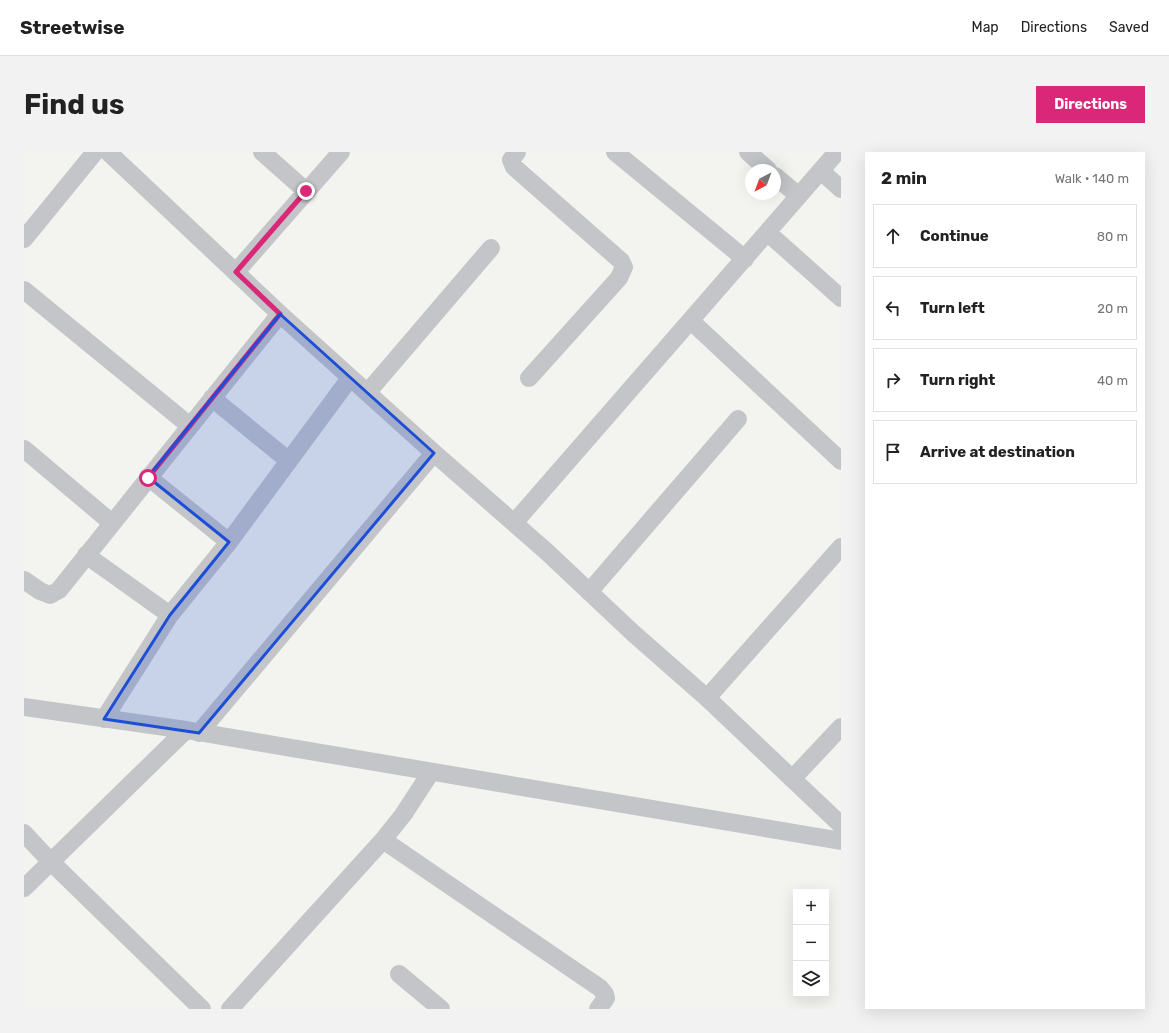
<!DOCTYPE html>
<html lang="en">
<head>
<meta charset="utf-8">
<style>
  body { margin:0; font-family:Rubik,sans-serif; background:#f2f2f2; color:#222 }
  .controls { position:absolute; right:12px; bottom:12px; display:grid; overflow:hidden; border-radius:0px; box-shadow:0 4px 16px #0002 }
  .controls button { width:36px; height:36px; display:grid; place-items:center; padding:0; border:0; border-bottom:1px solid #e0e0e0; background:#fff; color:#222; font:20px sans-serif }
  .compass { position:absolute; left:721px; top:12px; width:36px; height:36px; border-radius:50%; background:#fff; box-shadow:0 4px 16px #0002; rotate:221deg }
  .stop { position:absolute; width:12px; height:12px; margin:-9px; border:3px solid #db2777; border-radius:50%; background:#fff }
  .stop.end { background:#db2777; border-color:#fff; box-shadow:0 1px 4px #0008 }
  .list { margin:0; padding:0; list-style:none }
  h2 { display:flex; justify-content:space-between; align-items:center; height:52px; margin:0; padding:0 16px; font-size:17px }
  h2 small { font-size:13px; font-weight:400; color:#767676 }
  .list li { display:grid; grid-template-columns:26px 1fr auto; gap:12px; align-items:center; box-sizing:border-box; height:64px; margin:0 8px 8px; padding:0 8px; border:1px solid #e0e0e0; border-radius:0px }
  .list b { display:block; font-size:15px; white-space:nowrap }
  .list em { font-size:13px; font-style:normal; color:#767676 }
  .icon { flex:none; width:22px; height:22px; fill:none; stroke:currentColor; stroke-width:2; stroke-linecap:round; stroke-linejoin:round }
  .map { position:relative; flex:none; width:817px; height:857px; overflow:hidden; border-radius:0px }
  header { display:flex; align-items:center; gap:24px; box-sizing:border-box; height:56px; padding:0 20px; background:#fff; border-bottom:1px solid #e0e0e0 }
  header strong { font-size:19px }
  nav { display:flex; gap:22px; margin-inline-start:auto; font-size:14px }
  .intro { display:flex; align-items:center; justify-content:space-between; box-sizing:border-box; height:96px; padding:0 24px }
  h1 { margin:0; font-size:28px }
  .button { padding:10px 18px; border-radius:0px; background:#db2777; color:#fff; font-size:14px; font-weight:700 }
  main { display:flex; gap:24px; padding:0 24px }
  aside { flex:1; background:#fff; border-radius:0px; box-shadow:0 4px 16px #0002 }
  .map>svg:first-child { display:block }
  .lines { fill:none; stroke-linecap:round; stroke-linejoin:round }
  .minor { stroke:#c3c5c9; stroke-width:18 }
  .route { stroke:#db2777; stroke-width:5 }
  .marked { fill:#1d4ed8; fill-opacity:0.2; stroke:#1d4ed8; stroke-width:3; stroke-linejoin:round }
</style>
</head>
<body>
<header>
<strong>Streetwise</strong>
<nav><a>Map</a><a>Directions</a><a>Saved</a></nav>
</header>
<div class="intro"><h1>Find us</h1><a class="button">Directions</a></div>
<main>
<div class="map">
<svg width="817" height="857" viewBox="0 0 817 857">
  <rect width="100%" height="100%" fill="#f3f4ef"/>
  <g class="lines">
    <!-- minor -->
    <path class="minor" d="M84 0 256 162 410 301 523 400 609 481 683 546 817 673
      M238 0 282 39
      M493 0 487 8 490 15 597 109 600 115 595 126 505 226
      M591 0 721 107
      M724 0 744 18
      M797 19 817 37
      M751 24 775 44
      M744 81 817 146
      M0 87 71 0
      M212 120 317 0
      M0 138 166 274
      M667 169 817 309
      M343 241 467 96
      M188 246 265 309
      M0 297 88 371
      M124 325 205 390
      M490 371 813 0
      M62 403 146 463
      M0 428 16 439 26 443 35 438 256 162
      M565 440 714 267
      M683 546 817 395
      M0 555 162 578 817 689
      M80 567 146 463 205 390 326 226
      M175 581 410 301
      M768 627 817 575
      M0 681 26 709 178 857
      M359 688 576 836 581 842 582 846 574 857
      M0 736 162 578
      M375 822 417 857
      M206 857 359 688 379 663 407 620"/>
  </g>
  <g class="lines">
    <!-- route -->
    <path class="route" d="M124 326 256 162 212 120 282 39"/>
  </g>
  <!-- marked area -->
  <path class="marked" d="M256 162 410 301 175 581 80 567 146 463 205 390 124 325Z"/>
</svg>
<div class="controls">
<button>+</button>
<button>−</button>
<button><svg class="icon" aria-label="layers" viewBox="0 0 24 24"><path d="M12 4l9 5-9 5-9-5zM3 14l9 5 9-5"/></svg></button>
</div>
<svg class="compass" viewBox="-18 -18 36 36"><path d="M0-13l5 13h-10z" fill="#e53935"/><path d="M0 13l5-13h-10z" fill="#767676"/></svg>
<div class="stop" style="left:124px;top:326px"></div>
<div class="stop end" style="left:282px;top:39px"></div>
</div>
<aside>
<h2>2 min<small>Walk · 140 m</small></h2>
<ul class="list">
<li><svg class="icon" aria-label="ahead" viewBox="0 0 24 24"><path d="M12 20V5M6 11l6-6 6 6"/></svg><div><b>Continue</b></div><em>80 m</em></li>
<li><svg class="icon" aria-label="left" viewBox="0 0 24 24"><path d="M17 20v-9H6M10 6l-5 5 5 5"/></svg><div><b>Turn left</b></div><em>20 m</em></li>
<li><svg class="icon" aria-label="right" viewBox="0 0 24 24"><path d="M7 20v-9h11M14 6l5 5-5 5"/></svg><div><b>Turn right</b></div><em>40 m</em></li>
<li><svg class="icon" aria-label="arrive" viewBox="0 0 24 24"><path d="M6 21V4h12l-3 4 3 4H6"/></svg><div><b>Arrive at destination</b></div></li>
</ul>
</aside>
</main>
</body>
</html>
